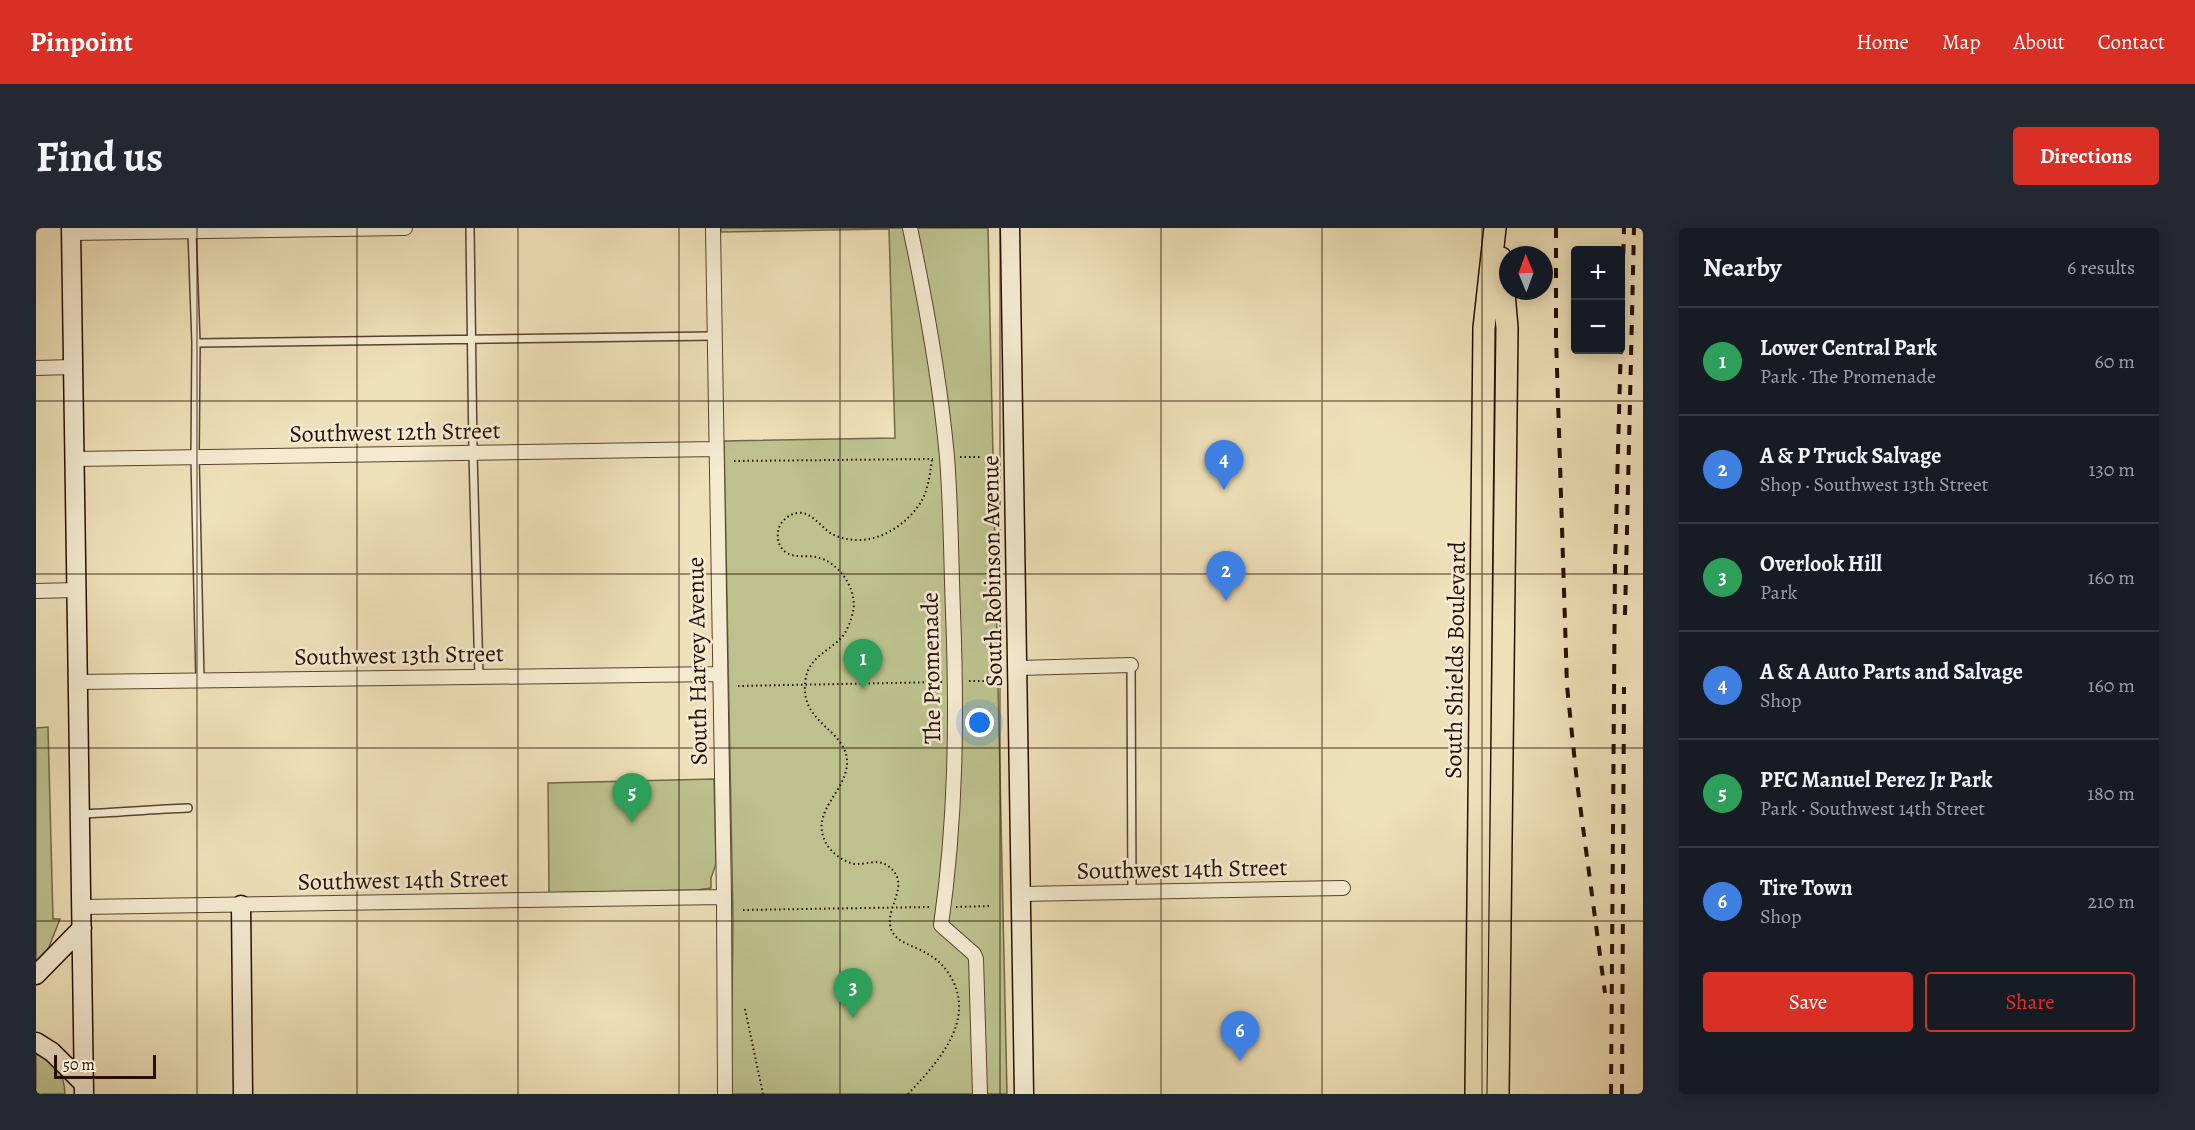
<!DOCTYPE html>
<html lang="en">
<head>
<meta charset="utf-8">
<style>
  body { margin:0; font-family:Alegreya,serif; background:#242831; color:#f1f3f6 }
  .controls { position:absolute; right:18px; top:18px; display:grid; overflow:hidden; border-radius:6px; box-shadow:0 3px 15px #0003 }
  .controls button { width:54px; height:54px; display:grid; place-items:center; padding:0; border:0; border-bottom:2px solid #363941; background:#171b24; color:#f1f3f6; font:30px sans-serif }
  .compass { position:absolute; left:1463px; top:18px; width:54px; height:54px; border-radius:50%; background:#171b24; box-shadow:0 3px 15px #0003; rotate:359deg }
  .scale { position:absolute; left:18px; bottom:15px; width:102px; box-sizing:border-box; padding-left:6px; border:3px solid #280e04; border-top:0; font-size:16px; line-height:21px; white-space:nowrap; color:#280e04; -webkit-text-stroke:4px #f4ebd1; paint-order:stroke }
  .you { position:absolute; left:944px; top:495px; width:21px; height:21px; margin:-15px; border:4px solid #fff; border-radius:50%; background:#1a73e8; box-shadow:0 0 0 9px #1a73e833 }
  .badge { display:grid; place-items:center; width:39px; height:39px; border-radius:50%; background:#d93025; color:#fff; font-size:20px; font-weight:700 }
  .pin { position:absolute; translate:-50% -50px; filter:drop-shadow(0 2px 3px #0008) }
  .pin::after { content:''; position:absolute; top:32px; width:21px; height:18px; background:inherit; clip-path:polygon(0 0,100% 0,50% 100%) }
  .list { margin:0; padding:0; list-style:none }
  h2 { display:flex; justify-content:space-between; align-items:center; height:78px; margin:0; padding:0 24px; font-size:26px }
  h2 small { font-size:20px; font-weight:400; color:#9ea1a6 }
  .list li { display:grid; grid-template-columns:39px 1fr auto; gap:18px; align-items:center; box-sizing:border-box; height:108px; padding:0 24px; border-top:2px solid #363941 }
  .list b { display:block; font-size:22px; white-space:nowrap }
  .list p { margin:0; font-size:20px; white-space:nowrap; color:#9ea1a6 }
  .list em { font-size:20px; font-style:normal; color:#9ea1a6 }
  .actions { display:flex; gap:12px; padding:18px 24px }
  .actions a { flex:1; padding:14px 0; border:2px solid #d93025; border-radius:6px; text-align:center; font-size:21px; color:#d93025 }
  .actions .main { background:#d93025; color:#fff }
  .map { position:relative; flex:none; width:1607px; height:866px; overflow:hidden; border-radius:6px }
  header { display:flex; align-items:center; gap:36px; box-sizing:border-box; height:84px; padding:0 30px; background:#d93025; color:#fff }
  header strong { font-size:28px }
  nav { display:flex; gap:33px; margin-inline-start:auto; font-size:21px }
  .intro { display:flex; align-items:center; justify-content:space-between; box-sizing:border-box; height:144px; padding:0 36px }
  h1 { margin:0; font-size:42px }
  .button { padding:15px 27px; border-radius:6px; background:#d93025; color:#fff; font-size:21px; font-weight:700 }
  main { display:flex; gap:36px; padding:0 36px }
  aside { flex:1; background:#171b24; border-radius:6px; box-shadow:0 3px 15px #0003 }
  .map>svg:first-child { display:block }
  .green { fill:#bcc18d; stroke:#726848; stroke-width:1.5 }
  .lines { fill:none; stroke-linecap:round; stroke-linejoin:round }
  .lane-casing { stroke:#5a4231; stroke-width:10 }
  .street-casing { stroke:#5a4231; stroke-width:16 }
  .secondary-casing { stroke:#280e04; stroke-width:21 }
  .primary-casing { stroke:#280e04; stroke-width:24 }
  .path { stroke:#280e04; stroke-width:2; stroke-dasharray:1.5 3; stroke-linecap:butt }
  .lane { stroke:#f4ebd1; stroke-width:7 }
  .street { stroke:#f4ebd1; stroke-width:14 }
  .secondary { stroke:#f4ebd1; stroke-width:18 }
  .primary { stroke:#eee0b8; stroke-width:21 }
  .rail { stroke:#280e04; stroke-width:4; stroke-dasharray:10 10; stroke-linecap:butt }
  .grid { fill:none; stroke:#280e04; stroke-width:1.5; stroke-opacity:0.55 }
  .labels { text-anchor:middle; stroke-width:5; stroke-linejoin:round; paint-order:stroke }
  .street-label { font-size:24px; fill:#280e04; stroke:#f4ebd1 }
</style>
</head>
<body>
<header>
<strong>Pinpoint</strong>
<nav><a>Home</a><a>Map</a><a>About</a><a>Contact</a></nav>
</header>
<div class="intro"><h1>Find us</h1><a class="button">Directions</a></div>
<main>
<div class="map">
<svg width="1607" height="866" viewBox="0 0 1607 866">
  <rect width="100%" height="100%" fill="#eee0b8"/>
  <filter id="stains"><feTurbulence type="fractalNoise" baseFrequency=".00333" numOctaves="4"/><feColorMatrix values="0 0 0 0 .2 0 0 0 0 .09 0 0 0 0 .02 0 0 0 .5 -.17"/></filter>
  <radialGradient id="worn" r=".72"><stop offset=".6" stop-color="#630" stop-opacity="0"/><stop offset="1" stop-color="#630" stop-opacity=".3"/></radialGradient>
  <!-- green -->
  <path class="green" d="M685 0H952L971 866H695L697 691 688 213 859 210 853 1 685 4Z
    M12 499 17 691H24L13 719 0 739V500Z
    M678 551 680 636 675 650V660L661 662 513 665 512 555Z
    M0 822C18 837 28 841 29 866H0Z"/>
  <g class="lines">
    <!-- lane casing -->
    <g class="lane-casing">
      <path id="lane" d="M434 0 437 225 443 449
        M156 4 160 115 159 229 164 452
        M160 115 678 108
        M1095 437 1096 664
        M44 586C80 585 116 581 152 580"/>
    </g>
    <!-- street casing -->
    <g class="street-casing">
      <path id="street" d="M677 0 688 669 689 866
        M874 0C890 75 904 152 911 229 915 281 915 332 917 384 921 489 920 593 905 697L938 726 940 731 944 866
        M35 5 369 0
        M0 140 37 139
        M38 231 680 221
        M0 363 41 362
        M982 440 1095 437
        M42 454 684 446
        M985 666 1307 660
        M46 679 688 669"/>
    </g>
    <!-- secondary casing -->
    <g class="secondary-casing">
      <path id="secondary" d="M35 0 48 866
        M974 0 988 866
        M205 677 207 866
        M0 747 46 700
        M0 814 16 824 48 856"/>
    </g>
    <!-- primary casing -->
    <g class="primary-casing">
      <path id="primary" d="M1440 866 1448 100 1459 0
        M1462 866 1471 100 1465 30"/>
    </g>
    <!-- path -->
    <path class="path" d="M924 229H945
      M698 233 897 231
      M933 453H949
      M702 458 906 454
      M920 679 953 678
      M707 682 893 679
      M709 781 727 866
      M872 866C900 836 938 796 917 753 911 741 902 731 890 725 879 718 860 715 855 701 848 679 877 656 852 638 841 630 831 637 819 636 807 634 794 624 789 613 774 582 813 562 811 532 808 499 761 495 770 449 774 429 793 423 805 410 811 404 815 392 817 384 822 361 802 333 780 329 770 327 759 330 751 325 739 318 739 299 749 291 753 287 760 284 766 285 779 287 787 302 798 307 830 321 864 304 883 277 892 264 894 247 896 231"/>
    <!-- lane -->
    <use href="#lane" class="lane"/>
    <!-- street -->
    <use href="#street" class="street"/>
    <!-- secondary -->
    <use href="#secondary" class="secondary"/>
    <!-- primary -->
    <use href="#primary" class="primary"/>
    <!-- rail -->
    <path class="rail" d="M1520 0V109L1531 458 1541 554 1569 765
      M1589 387 1598 0
      M1575 866 1579 334 1588 0
      M1586 866 1588 459"/>
  </g>
  <!-- grid -->
  <path class="grid" d="M161 0V866M321 0V866M482 0V866M643 0V866M804 0V866M964 0V866M1125 0V866M1286 0V866M1446 0V866M0 173H1607M0 346H1607M0 520H1607M0 693H1607"/>
  <g class="labels">
    <!-- street labels -->
    <g class="street-label">
      <text transform="translate(359 204) rotate(-1)" y="8">Southwest 12th Street</text>
      <text transform="translate(956 343) rotate(-91)" y="8">South Robinson Avenue</text>
      <text transform="translate(363 427) rotate(-1)" y="8">Southwest 13th Street</text>
      <text transform="translate(1419 432) rotate(-89)" y="8">South Shields Boulevard</text>
      <text transform="translate(661 433) rotate(-91)" y="8">South Harvey Avenue</text>
      <text transform="translate(895 440) rotate(-91)" y="8">The Promenade</text>
      <text transform="translate(1146 641) rotate(-1)" y="8">Southwest 14th Street</text>
      <text transform="translate(367 652) rotate(-1)" y="8">Southwest 14th Street</text>
    </g>
  </g>
  <rect width="100%" height="100%" filter="url(#stains)"/>
  <rect width="100%" height="100%" fill="url(#worn)"/>
</svg>
<div class="controls">
<button>+</button>
<button>−</button>
</div>
<svg class="compass" viewBox="-18 -18 36 36"><path d="M0-13l5 13h-10z" fill="#e53935"/><path d="M0 13l5-13h-10z" fill="#9ea1a6"/></svg>
<div class="scale">50 m</div>
<div class="you"></div>
<div class="pin badge" style="left:827px;top:461px;background:#2e9e5b">1</div>
<div class="pin badge" style="left:1190px;top:373px;background:#3f7fe0">2</div>
<div class="pin badge" style="left:817px;top:790px;background:#2e9e5b">3</div>
<div class="pin badge" style="left:1188px;top:262px;background:#3f7fe0">4</div>
<div class="pin badge" style="left:596px;top:595px;background:#2e9e5b">5</div>
<div class="pin badge" style="left:1204px;top:833px;background:#3f7fe0">6</div>
</div>
<aside>
<h2>Nearby<small>6 results</small></h2>
<ul class="list">
<li><span class="badge" style="background:#2e9e5b">1</span><div><b>Lower Central Park</b><p>Park · The Promenade</p></div><em>60 m</em></li>
<li><span class="badge" style="background:#3f7fe0">2</span><div><b>A &amp; P Truck Salvage</b><p>Shop · Southwest 13th Street</p></div><em>130 m</em></li>
<li><span class="badge" style="background:#2e9e5b">3</span><div><b>Overlook Hill</b><p>Park</p></div><em>160 m</em></li>
<li><span class="badge" style="background:#3f7fe0">4</span><div><b>A &amp; A Auto Parts and Salvage</b><p>Shop</p></div><em>160 m</em></li>
<li><span class="badge" style="background:#2e9e5b">5</span><div><b>PFC Manuel Perez Jr Park</b><p>Park · Southwest 14th Street</p></div><em>180 m</em></li>
<li><span class="badge" style="background:#3f7fe0">6</span><div><b>Tire Town</b><p>Shop</p></div><em>210 m</em></li>
</ul>
<div class="actions"><a class="main">Save</a><a>Share</a></div>
</aside>
</main>
</body>
</html>
